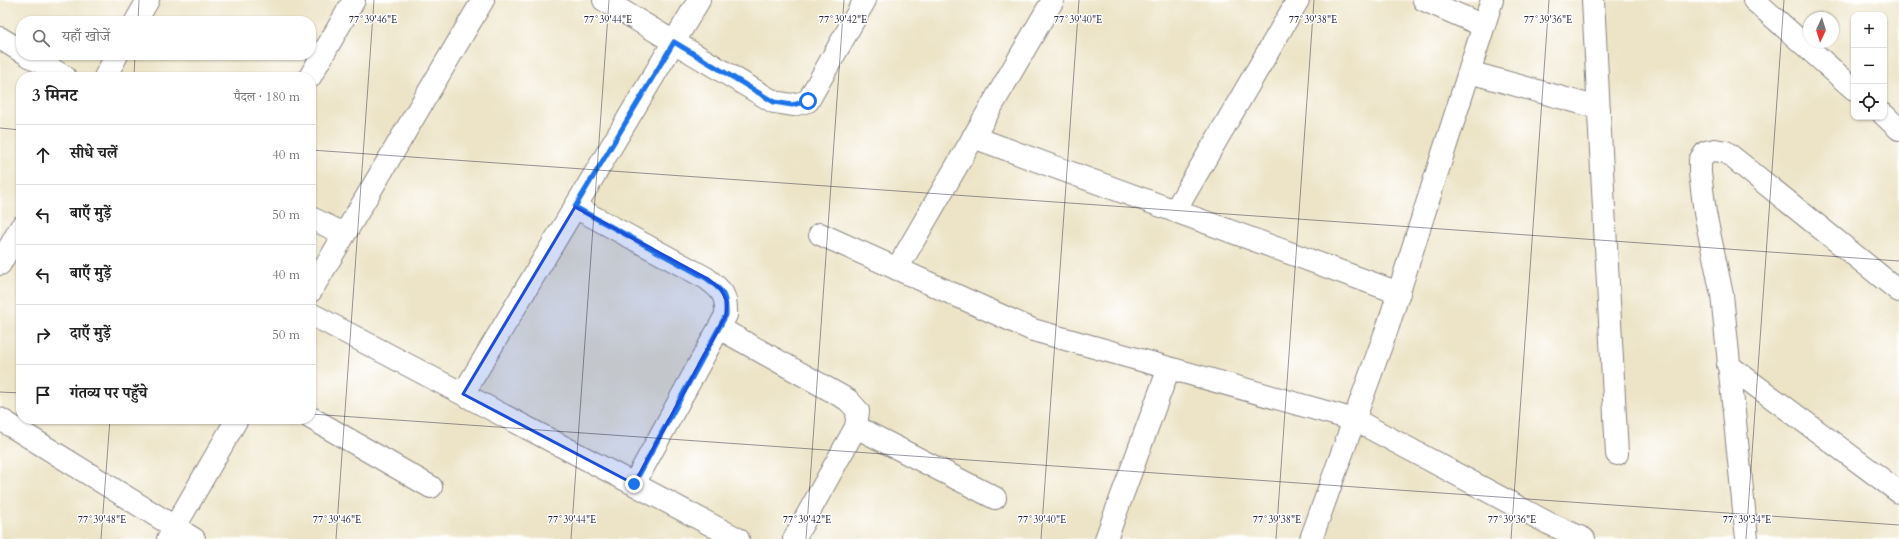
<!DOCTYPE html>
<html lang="hi">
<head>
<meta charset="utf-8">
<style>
  body { margin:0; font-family:Cardo,"Noto Serif Devanagari",serif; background:#f6f6f6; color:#222 }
  .controls { position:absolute; right:12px; top:12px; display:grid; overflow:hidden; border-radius:8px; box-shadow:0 1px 3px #0004 }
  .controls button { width:36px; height:36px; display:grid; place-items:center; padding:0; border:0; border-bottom:1px solid #e0e0e0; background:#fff; color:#222; font:20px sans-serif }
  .compass { position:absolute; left:1803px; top:12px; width:36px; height:36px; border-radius:50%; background:#fff; box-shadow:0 1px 3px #0004; rotate:184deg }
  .stop { position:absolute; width:12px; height:12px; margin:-9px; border:3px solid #1a73e8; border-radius:50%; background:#fff }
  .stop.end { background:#1a73e8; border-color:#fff; box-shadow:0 1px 4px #0008 }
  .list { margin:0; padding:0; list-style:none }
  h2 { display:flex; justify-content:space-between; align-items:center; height:52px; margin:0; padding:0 16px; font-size:17px }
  h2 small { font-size:13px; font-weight:400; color:#767676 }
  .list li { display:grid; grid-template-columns:26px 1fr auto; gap:12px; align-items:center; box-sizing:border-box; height:60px; padding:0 16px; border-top:1px solid #e0e0e0 }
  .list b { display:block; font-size:15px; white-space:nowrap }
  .list em { font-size:13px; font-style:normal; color:#767676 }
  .icon { flex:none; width:22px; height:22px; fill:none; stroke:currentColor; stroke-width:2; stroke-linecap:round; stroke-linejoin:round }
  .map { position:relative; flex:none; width:1899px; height:539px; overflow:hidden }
  .search { position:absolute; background:#fff; box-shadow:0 1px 3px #0004; left:16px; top:16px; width:300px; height:44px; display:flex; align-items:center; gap:10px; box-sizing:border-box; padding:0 14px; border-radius:16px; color:#767676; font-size:15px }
  .panel { position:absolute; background:#fff; box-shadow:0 1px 3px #0004; left:16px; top:72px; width:300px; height:352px; border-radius:16px }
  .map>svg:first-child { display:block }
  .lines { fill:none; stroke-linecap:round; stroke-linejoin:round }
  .minor-casing { stroke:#888381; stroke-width:24 }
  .minor { stroke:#fff; stroke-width:22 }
  .route { stroke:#1a73e8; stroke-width:5 }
  .marked { fill:#1d4ed8; fill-opacity:0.2; stroke:#1d4ed8; stroke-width:3; stroke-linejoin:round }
  .ticks { fill:none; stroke:#22223b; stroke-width:1; stroke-opacity:0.45 }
  .ticks-label { font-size:10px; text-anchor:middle; fill:#22223b; stroke:#fff; stroke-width:3; stroke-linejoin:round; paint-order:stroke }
</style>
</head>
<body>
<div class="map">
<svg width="1899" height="539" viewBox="0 0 1899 539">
  <rect width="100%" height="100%" fill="#fff"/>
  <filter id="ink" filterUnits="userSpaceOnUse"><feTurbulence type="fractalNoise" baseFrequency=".025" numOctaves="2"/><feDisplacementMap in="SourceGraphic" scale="8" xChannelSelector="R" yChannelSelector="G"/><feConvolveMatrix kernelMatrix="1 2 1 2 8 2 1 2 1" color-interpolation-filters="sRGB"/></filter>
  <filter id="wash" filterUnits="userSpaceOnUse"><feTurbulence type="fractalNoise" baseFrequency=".012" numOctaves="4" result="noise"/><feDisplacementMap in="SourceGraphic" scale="16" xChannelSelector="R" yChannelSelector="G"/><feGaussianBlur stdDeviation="0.9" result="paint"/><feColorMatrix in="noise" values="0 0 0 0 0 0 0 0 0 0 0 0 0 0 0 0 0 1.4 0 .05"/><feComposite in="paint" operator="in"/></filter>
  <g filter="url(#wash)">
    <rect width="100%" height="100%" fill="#ede4c7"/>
  </g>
  <g filter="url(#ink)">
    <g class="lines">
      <!-- minor casing -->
      <g class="minor-casing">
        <path id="minor" d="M604 0 774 102 793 105 808 101 865 0
          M1424 0 1484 26
          M1593 0 1617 454
          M1754 0 1854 89
          M136 21 148 0
          M0 38 21 51
          M28 55 65 77
          M1469 72 1599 108
          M105 77 117 55
          M310 77 354 0
          M1884 115 1899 129
          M973 137 1399 293
          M575 207 706 278C722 290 727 295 726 315L634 484
          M1175 211 1298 0
          M311 218 344 234
          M820 234 1033 330 1355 420 1548 523 1584 539
          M0 264 21 227
          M897 269 1053 0
          M311 291 483 0
          M311 314 738 539
          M719 328 848 400 858 411 856 427
          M1728 365 1899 492
          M463 394 699 0
          M311 418 431 487
          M0 419 194 539
          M168 539 237 419
          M794 539 856 427 995 498
          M1106 539 1169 368
          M1311 539 1388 326 1492 0
          M1747 539 1722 295 1705 213 1700 173V160L1706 152 1715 150 1726 152 1899 291"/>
      </g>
      <!-- minor -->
      <use href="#minor" class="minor"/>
    </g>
  </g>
  <g class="lines" filter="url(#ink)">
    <!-- route -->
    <path class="route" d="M634 484 726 315C727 294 722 290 706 278L575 207 674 42 774 102 792 105 808 101"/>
  </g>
  <!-- marked area -->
  <path class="marked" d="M575 207 706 278 721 289 727 302 726 315 634 484 463 394Z"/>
  <!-- ticks -->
  <path class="ticks" d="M138 21 139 0M134 77 135 55M0 128 21 130M311 150 1899 261M0 392 21 393M311 414 1899 525M101 539 110 419M336 539 374 0M571 539 609 0M806 539 844 0M1041 539 1079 0M1276 539 1314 0M1511 539 1549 0M1746 539 1784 0"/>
  <g class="ticks-label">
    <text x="373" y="23">77°39'46"E</text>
    <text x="608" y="23">77°39'44"E</text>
    <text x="843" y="23">77°39'42"E</text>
    <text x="1078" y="23">77°39'40"E</text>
    <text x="1313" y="23">77°39'38"E</text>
    <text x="1548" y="23">77°39'36"E</text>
    <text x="102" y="523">77°39'48"E</text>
    <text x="337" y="523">77°39'46"E</text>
    <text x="572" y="523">77°39'44"E</text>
    <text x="807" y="523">77°39'42"E</text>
    <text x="1042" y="523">77°39'40"E</text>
    <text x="1277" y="523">77°39'38"E</text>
    <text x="1512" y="523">77°39'36"E</text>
    <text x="1747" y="523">77°39'34"E</text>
  </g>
</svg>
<div class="controls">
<button>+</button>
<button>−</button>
<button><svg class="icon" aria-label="locate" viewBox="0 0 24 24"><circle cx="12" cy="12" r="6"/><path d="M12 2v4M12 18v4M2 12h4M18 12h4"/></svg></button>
</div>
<svg class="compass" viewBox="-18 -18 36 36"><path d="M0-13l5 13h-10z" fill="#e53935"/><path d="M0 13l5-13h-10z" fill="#767676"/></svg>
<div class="stop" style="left:808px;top:101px"></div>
<div class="stop end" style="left:634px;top:484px"></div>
<div class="search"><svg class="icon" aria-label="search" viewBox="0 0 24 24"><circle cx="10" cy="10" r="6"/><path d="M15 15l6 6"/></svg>यहाँ खोजें</div>
<section class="panel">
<h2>3 मिनट<small>पैदल · 180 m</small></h2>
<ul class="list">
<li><svg class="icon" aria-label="ahead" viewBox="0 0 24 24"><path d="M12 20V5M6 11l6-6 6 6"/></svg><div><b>सीधे चलें</b></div><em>40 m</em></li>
<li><svg class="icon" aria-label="left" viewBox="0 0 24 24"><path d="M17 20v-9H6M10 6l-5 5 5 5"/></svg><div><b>बाएँ मुड़ें</b></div><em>50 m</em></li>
<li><svg class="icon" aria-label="left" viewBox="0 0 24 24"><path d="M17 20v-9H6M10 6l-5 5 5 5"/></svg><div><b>बाएँ मुड़ें</b></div><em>40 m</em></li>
<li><svg class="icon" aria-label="right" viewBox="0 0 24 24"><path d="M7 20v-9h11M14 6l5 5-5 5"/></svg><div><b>दाएँ मुड़ें</b></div><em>50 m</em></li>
<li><svg class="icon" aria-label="arrive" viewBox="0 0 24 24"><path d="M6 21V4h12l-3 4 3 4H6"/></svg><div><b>गंतव्य पर पहुँचे</b></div></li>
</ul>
</section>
</div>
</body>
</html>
